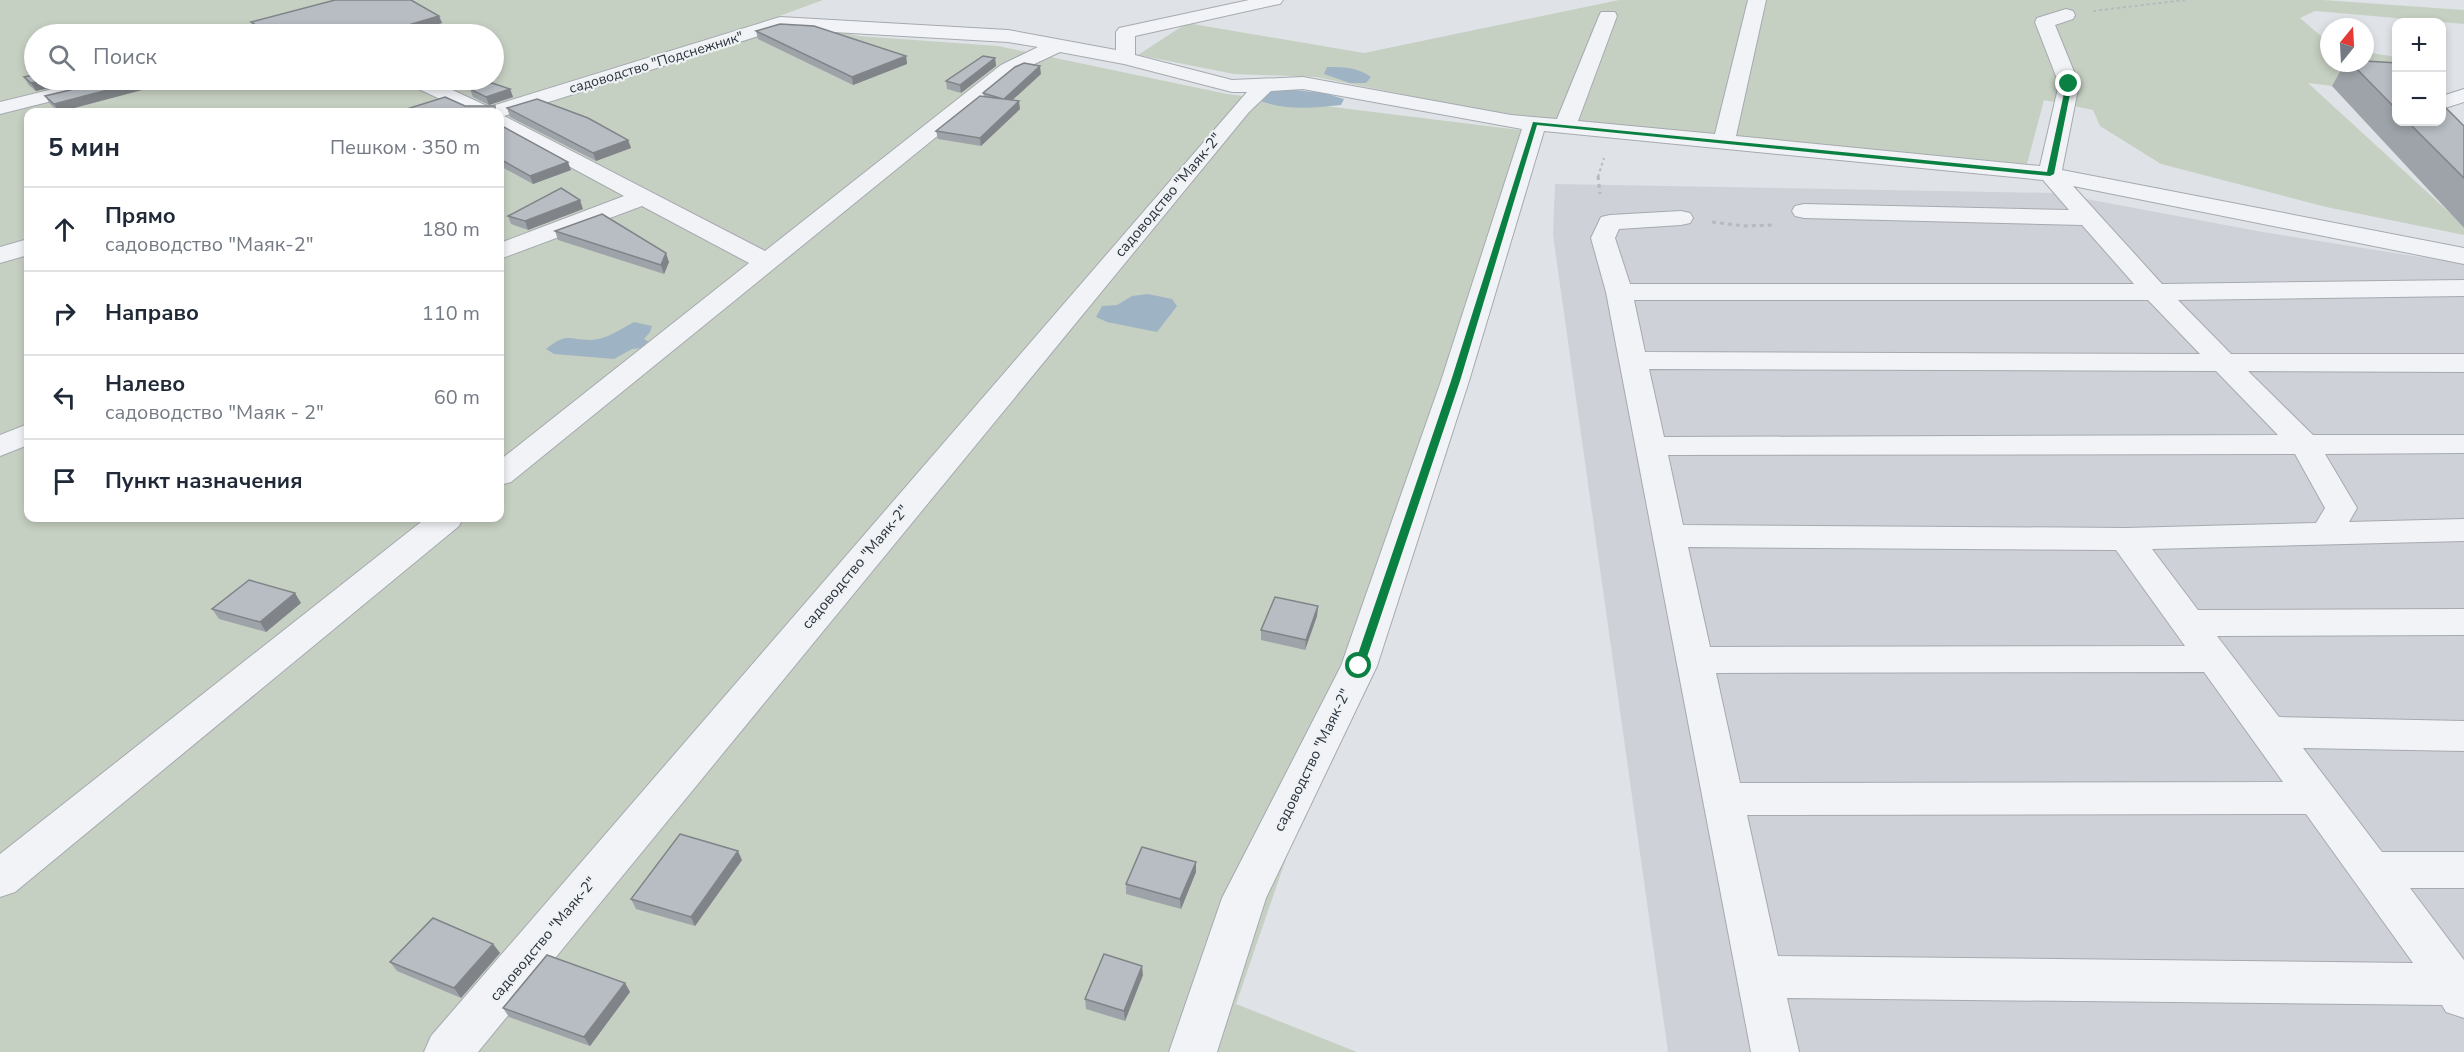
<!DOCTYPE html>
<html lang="ru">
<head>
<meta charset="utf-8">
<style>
  body { margin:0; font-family:"Nunito Sans",sans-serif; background:#f2f2f3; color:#1f2937 }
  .controls { position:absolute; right:18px; top:18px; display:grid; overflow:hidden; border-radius:12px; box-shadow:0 3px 9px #0003 }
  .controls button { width:54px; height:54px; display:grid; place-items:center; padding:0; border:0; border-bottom:2px solid #e0e1e3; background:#fff; color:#1f2937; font:30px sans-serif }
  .compass { position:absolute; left:2320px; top:18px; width:54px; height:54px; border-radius:50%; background:#fff; box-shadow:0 3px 9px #0003; rotate:18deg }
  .stop { position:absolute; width:18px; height:18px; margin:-14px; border:4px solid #0b8043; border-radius:50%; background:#fff }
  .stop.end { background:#0b8043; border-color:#fff; box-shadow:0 2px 6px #0008 }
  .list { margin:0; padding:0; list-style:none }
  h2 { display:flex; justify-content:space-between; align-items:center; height:78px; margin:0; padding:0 24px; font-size:26px }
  h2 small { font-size:20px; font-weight:400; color:#747a83 }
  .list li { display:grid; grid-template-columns:39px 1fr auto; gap:18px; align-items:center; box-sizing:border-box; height:84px; padding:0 24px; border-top:2px solid #e0e1e3 }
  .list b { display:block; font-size:22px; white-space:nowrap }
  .list p { margin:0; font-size:20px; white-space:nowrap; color:#747a83 }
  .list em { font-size:20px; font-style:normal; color:#747a83 }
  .icon { flex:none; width:33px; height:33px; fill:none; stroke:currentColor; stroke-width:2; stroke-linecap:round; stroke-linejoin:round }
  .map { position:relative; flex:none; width:2464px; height:1052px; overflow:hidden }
  .search { position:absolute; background:#fff; box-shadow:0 3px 9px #0003; left:24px; top:24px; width:480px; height:66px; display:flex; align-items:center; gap:15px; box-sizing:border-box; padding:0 21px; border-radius:33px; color:#747a83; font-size:22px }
  .panel { position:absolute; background:#fff; box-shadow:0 3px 9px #0003; left:24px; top:108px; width:480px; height:414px; border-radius:12px }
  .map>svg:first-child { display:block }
  .built { fill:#ced2d8 }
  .green { fill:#c6d0c2; fill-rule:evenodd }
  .water { fill:#9eb3c3 }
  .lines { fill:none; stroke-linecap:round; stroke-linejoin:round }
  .minor-casing { stroke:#a5aab0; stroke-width:2 }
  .path-far1 { stroke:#b6b9be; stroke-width:2; stroke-dasharray:3 3; stroke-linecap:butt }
  .path { stroke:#b6b9be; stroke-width:3; stroke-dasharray:4 4; stroke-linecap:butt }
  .minor { fill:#f2f3f6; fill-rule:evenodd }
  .wall { fill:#9da3a8 }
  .shaded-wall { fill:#808488 }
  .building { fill:#b7bdc3; stroke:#808488; stroke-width:1.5 }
  .route { fill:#0b8043 }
  .labels { text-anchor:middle; stroke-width:4.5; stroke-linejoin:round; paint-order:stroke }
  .far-street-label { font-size:14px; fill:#2a323c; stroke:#eff2f5 }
  .street-label { font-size:15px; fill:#2a323c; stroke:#eff2f5 }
</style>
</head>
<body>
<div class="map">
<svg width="2464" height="1052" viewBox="0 0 2464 1052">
  <rect width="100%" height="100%" fill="#dfe3e7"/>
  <!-- built -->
  <path class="built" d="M1555 184 2054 193 2263 232 2464 264V1052H1668L1553 235Z"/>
  <!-- green -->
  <path class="green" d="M0 0H823L774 18 859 36 998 46 1227 94 1536 132 1236 1004 1357 1052H0ZM34 34H494V80H34ZM28 112H500V518H28Z
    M1619 0H2323L2464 10V24L2315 11 2300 18 2329 43V63H2365V52L2396 57V72L2332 86 2308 83 2451 214 2464 228V235L2326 207 2161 164 2100 126 2093 110 2044 100 2027 164 1506 115 1316 77 1234 74 1138 55 1187 23 1364 53Z"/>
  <!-- water -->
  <path class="water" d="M1327 67C1344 67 1357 67 1371 77L1366 83H1350L1324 74Z
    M1295 90 1324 93 1344 99 1341 105C1313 108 1285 111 1258 100L1269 91Z
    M1148 294 1172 299 1177 306 1157 332 1107 322 1096 317 1102 306 1117 305 1132 296Z
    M634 322 652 326 650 332 644 339 649 342 641 348 632 349 614 359 554 354 546 349C568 332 567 340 590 340 605 340 621 329 634 322Z"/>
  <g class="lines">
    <!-- minor casing -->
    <g class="minor-casing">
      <path id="minor" d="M1249 0H1283L1280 4 1274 5 1135 36V55L1232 80 1303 77 1511 115 1557 119 1599 16 1601 12H1615L1617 16 1578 121 1715 134 1748 0H1766L1736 136 2040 166 2059 84 2035 22 2037 18 2066 9 2073 11 2075 15 2073 19 2055 25 2079 84 2062 170 2464 248V264L2073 186 2162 284 2464 280V296L2178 300 2231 354H2464V372L2248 371 2313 435H2464V453L2325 454 2357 508 2349 522 2464 519V541L2152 549 2198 610 2464 609V635L2217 636 2279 717 2464 721V751L2303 748 2382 852H2464V888H2410L2464 960V1018L2446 1012 2442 1005 1787 998 1799 1052H1751L1606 292 1591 238 1601 217 1610 215 1681 211 1690 213 1693 218 1690 223 1681 225 1619 229 1615 238 1630 284H2134L2082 225 1804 218 1795 216 1792 211 1795 206 1804 204 2069 210 2043 180 1544 131 1469 381 1377 666 1266 898 1217 1052H1169L1222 898 1341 666 1441 381 1522 129 1303 89 1271 91 1249 112 478 1052H424L431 1036 1247 92H1232L1124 64 1060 52 1015 73 511 482 500 485V460L749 263 642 206 500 259V243L624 196 500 129V112H468L408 84 405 80H431L489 107 780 17 1008 30 1116 50V32L1119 28ZM781 29 1008 42 1038 47 1001 65 765 251 504 116ZM1634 300H2148L2200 354 1645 352ZM1649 369 2216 371 2278 435 1664 437ZM2295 454 2325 508 2316 523 2126 528 1683 525 1668 455ZM1688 547 2116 550 2185 646 1710 647ZM2204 672 2283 782 1740 783 1716 673ZM2306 814 2413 963 1778 956 1747 815Z
        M90 80H123L120 84 0 114V102Z
        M2464 89V102L2442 109V96Z
        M28 239V255L0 263V247Z
        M28 424V445L0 456V435Z
        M426 518H463L459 526 15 892 0 897V854Z"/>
    </g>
    <!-- path-far1 -->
    <path class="path-far1" d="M2093 11 2185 0
      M1598 177 1604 158"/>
    <!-- path -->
    <path class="path" d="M1598 176 1600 194
      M1712 222 1743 226 1773 225"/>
    <!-- minor -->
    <use href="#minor" class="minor"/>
  </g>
  <!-- wall -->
  <path class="wall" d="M439 16 442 23 405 34H262L255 29 251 22Z
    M756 31 906 56 907 64 853 85 758 39Z
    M995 58 996 66 961 93 947 89 946 81Z
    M2345 63H2397V122H2442L2464 126V228L2332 86Z
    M1041 74 1012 100 1020 109 981 146 938 139 936 131 984 97 983 93Z
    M24 77 34 80H83L36 91 29 85Z
    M112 80H171L172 82 59 112 50 104 45 96Z
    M470 89H510L513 97 489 105 473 97Z
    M507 108 628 140 631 148 596 161 510 117Z
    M500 125 571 170 533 184 500 166Z
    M583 209 528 230 511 224 508 216Z
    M555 231 669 262 664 274 558 240Z
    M301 603 266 632 219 619 212 609Z
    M1318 606 1317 616 1305 650 1261 640V630Z
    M742 860 695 926 636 909 631 899Z
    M1196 862V872L1181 909 1126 894V884Z
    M493 944 500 953 461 998 397 971 390 962Z
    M1143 975 1125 1021 1086 1009 1085 999Z
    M625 983 630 992 590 1046 509 1017 503 1008Z"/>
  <!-- shaded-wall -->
  <path class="shaded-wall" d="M439 16 442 23 405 34H378Z
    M906 56 907 64 853 85 852 77Z
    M995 58 996 66 961 93 960 85Z
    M1040 66 1041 74 1005 107 1004 99Z
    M46 80H83L36 91 31 83Z
    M146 80H171L172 82 59 112 54 104Z
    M510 89 513 97 489 105 486 97Z
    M1019 101 1020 109 981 146 980 138Z
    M628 140 631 148 596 161 593 153Z
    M568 162 571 170 533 184 530 176Z
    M580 200 583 209 528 230 525 221Z
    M666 253 669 262 664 274 661 265Z
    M295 593 301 603 266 632 260 622Z
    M1318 606 1317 616 1305 650 1306 640Z
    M738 851 742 860 695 926 691 917Z
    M1196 862V872L1181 909 1180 899Z
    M493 944 500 953 461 998 454 988Z
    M1142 966 1143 975 1125 1021 1124 1011Z
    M625 983 630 992 590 1046 584 1037Z"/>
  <!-- building -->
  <path class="building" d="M335 0H411L439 16 378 34H270L251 22Z
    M780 24 814 26 906 56 852 77 756 31Z
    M983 56 995 58 960 85 946 81Z
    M2365 61 2397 63V110L2351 63H2365Z
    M1024 63 1040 66 1004 99 1019 101 980 138 936 131 980 96 1003 99 983 93 1015 67Z
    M34 75V80H46L31 83 24 77Z
    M112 80H146L54 104 45 96Z
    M492 83 510 89 486 97 470 89Z
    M445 97 465 106H495V112H413L407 109Z
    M537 99 588 118 628 140 593 153 507 108Z
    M2442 104 2464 126V178L2408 122H2442Z
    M500 125 568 162 530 176 500 159Z
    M561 188 580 200 525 221 508 216Z
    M602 214 666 253 661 265 555 231Z
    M249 580 295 593 260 622 212 609Z
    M1275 597 1318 606 1306 640 1261 630Z
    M680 834 738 851 691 917 631 899Z
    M1142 847 1196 862 1180 899 1126 884Z
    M433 918 493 944 454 988 390 962Z
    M1104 954 1142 966 1124 1011 1085 999Z
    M547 955 625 983 584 1037 503 1008Z"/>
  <!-- route -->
  <path class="route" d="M2069 82 2072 84 2054 174 2050 176 1537 125 1460 381 1364 666 1359 670 1355 669 1354 666 1451 381 1533 122 2047 172 2066 84Z"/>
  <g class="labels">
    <!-- far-street labels -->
    <g class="far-street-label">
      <text transform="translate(656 62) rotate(-17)" y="5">садоводство "Подснежник"</text>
    </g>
    <!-- street labels -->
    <g class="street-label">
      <text transform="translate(1168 195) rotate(-50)" y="5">садоводство "Маяк-2"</text>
      <text transform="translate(855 567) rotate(-50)" y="5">садоводство "Маяк-2"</text>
      <text transform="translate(1312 760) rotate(-64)" y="5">садоводство "Маяк-2"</text>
      <text transform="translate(543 939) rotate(-50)" y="5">садоводство "Маяк-2"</text>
    </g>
  </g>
</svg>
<div class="controls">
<button>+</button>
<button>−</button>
</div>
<svg class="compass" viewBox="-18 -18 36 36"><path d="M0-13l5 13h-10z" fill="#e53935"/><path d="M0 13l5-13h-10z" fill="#747a83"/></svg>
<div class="stop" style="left:1359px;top:666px"></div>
<div class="stop end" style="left:2069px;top:84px"></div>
<div class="search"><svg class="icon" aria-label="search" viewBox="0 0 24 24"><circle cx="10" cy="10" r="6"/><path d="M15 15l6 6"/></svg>Поиск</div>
<section class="panel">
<h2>5 мин<small>Пешком · 350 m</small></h2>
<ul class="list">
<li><svg class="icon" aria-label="ahead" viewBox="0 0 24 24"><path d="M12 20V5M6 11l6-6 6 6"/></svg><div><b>Прямо</b><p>садоводство &quot;Маяк-2&quot;</p></div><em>180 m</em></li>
<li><svg class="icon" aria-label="right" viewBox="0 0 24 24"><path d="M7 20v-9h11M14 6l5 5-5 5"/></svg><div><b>Направо</b></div><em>110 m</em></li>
<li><svg class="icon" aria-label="left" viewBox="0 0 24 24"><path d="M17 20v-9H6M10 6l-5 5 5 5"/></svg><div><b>Налево</b><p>садоводство &quot;Маяк - 2&quot;</p></div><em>60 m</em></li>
<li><svg class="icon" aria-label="arrive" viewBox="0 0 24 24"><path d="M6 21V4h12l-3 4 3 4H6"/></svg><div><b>Пункт назначения</b></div></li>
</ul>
</section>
</div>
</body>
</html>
